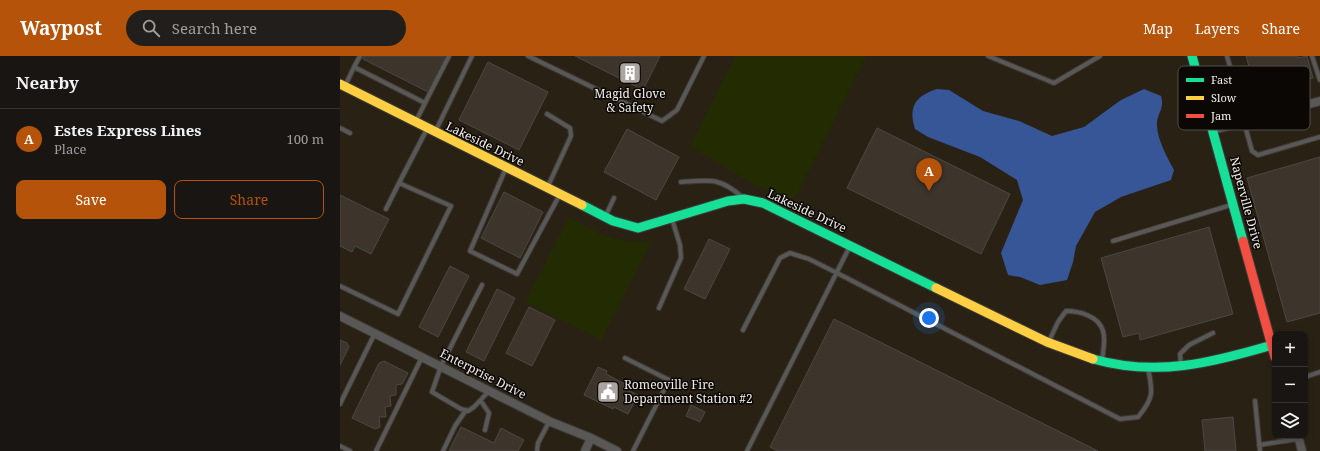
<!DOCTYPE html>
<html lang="en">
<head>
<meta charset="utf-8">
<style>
  body { margin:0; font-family:"Noto Serif",serif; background:#211e1b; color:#f1f3f6 }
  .controls { position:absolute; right:12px; bottom:12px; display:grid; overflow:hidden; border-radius:8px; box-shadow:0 2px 6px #0003 }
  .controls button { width:36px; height:36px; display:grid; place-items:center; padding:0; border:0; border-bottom:1px solid #363432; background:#181512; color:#f1f3f6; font:20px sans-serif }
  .you { position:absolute; left:589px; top:262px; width:14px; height:14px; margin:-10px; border:3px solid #fff; border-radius:50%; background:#1a73e8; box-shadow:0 0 0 6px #1a73e833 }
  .badge { display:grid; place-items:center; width:26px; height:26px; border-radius:50%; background:#b45309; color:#fff; font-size:13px; font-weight:700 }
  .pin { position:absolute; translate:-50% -33px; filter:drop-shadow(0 1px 2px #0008) }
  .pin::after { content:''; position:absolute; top:21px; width:14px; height:12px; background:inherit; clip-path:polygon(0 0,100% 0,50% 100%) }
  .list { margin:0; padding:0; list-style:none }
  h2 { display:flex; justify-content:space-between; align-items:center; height:52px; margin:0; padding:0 16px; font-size:17px }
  h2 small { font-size:13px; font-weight:400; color:#9f9f9f }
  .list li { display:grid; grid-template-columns:26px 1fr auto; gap:12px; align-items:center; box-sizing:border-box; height:60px; padding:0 16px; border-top:1px solid #363432 }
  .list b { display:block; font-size:15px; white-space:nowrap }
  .list p { margin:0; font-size:13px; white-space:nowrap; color:#9f9f9f }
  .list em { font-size:13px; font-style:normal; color:#9f9f9f }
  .actions { display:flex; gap:8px; padding:12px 16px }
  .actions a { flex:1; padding:9px 0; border:1px solid #b45309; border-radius:8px; text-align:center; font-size:14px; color:#b45309 }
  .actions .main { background:#b45309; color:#fff }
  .icon { flex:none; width:22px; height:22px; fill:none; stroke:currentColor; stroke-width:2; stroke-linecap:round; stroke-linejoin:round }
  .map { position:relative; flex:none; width:980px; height:395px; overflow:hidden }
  header { display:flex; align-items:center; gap:24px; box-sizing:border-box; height:56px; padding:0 20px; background:#b45309; color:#fff }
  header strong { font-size:19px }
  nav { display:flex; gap:22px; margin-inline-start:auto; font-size:14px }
  .search { width:280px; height:36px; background:#211e1b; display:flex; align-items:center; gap:10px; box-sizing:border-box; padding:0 14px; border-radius:22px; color:#9f9f9f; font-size:15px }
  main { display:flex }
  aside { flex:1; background:#181512 }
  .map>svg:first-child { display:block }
  .industrial { fill:#292214; fill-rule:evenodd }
  .green { fill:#232b03 }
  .water { fill:#375697 }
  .building { fill:#3d342c; stroke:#4b4845 }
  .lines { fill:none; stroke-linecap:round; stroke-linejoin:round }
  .lane-casing { stroke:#3d3a36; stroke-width:6 }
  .street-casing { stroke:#3d3a36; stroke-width:10 }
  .fast-casing { stroke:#3d3a36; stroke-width:11 }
  .slow-casing { stroke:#3d3a36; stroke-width:11 }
  .jam-casing { stroke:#3d3a36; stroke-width:11 }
  .lane { stroke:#595856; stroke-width:4 }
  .street { stroke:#595856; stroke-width:8 }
  .fast { stroke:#16e098; stroke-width:9 }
  .slow { stroke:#ffcf43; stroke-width:9 }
  .jam { stroke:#f24e42; stroke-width:9 }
  .labels { text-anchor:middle; stroke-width:3; stroke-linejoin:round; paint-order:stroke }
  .poi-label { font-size:12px; fill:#f5efeb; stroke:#0a0705 }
  .street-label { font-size:12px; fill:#f5efeb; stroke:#0a0705 }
  .key { fill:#0a0705; stroke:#504d4a; stroke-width:1 }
  .key-label { font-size:11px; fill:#f5efeb }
</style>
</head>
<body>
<header>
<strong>Waypost</strong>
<div class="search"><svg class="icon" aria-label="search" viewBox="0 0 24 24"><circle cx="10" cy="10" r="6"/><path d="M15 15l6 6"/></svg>Search here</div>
<nav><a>Map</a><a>Layers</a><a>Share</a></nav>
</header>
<main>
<aside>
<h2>Nearby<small></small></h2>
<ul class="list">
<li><span class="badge">A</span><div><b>Estes Express Lines</b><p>Place</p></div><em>100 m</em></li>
</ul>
<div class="actions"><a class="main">Save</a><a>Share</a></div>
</aside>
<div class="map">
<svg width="980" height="395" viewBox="0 0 980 395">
  <rect width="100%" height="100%" fill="#201c18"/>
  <!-- industrial -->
  <path class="industrial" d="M0 0H980V395H0ZM935 278H965V380H935Z"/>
  <!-- green -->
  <path class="green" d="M395 0H526L457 139 452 143C418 135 381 108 350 90Z
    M229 161 263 179 286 185 311 186 261 284 187 247 186 244Z"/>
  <!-- water -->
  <path class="water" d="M597 33 609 34 643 55 679 65 712 80 744 71 781 44 804 33 821 40C825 54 816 58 817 70 818 85 827 101 834 114L831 124 781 141 755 156 736 190 733 206 727 224 700 229 680 221 668 219 661 197 683 144 677 124 640 101 588 81 575 73C568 51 575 40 597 33Z"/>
  <!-- building -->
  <path class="building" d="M24 0H106L88 36 23 3Z
    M235 0H320L303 34Z
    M906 0H958V2L967 0 973 22 917 38Z
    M148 6 208 36 179 94 119 64Z
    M537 72 670 138 641 198 507 132Z
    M287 73 339 101 316 144 264 116Z
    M980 101V257L947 266 907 122Z
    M164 136 203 156 180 202 141 182Z
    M0 139 49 163 31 198 15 190 12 196 0 190Z
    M869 171 893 258 800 284 799 277 783 281 761 202Z
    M369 183 390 193 365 243 344 233Z
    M110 210 129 220 98 281 79 271Z
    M157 233 175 242 144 305 126 296Z
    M189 251 215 264 192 310 166 297Z
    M494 263 758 395H438L430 391Z
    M0 284 7 287 9 291 0 309Z
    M44 305 68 317 62 328 56 329V339L50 340 51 350 45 351 46 361H39L40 371 35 373 12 362 39 307Z
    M258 311 267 315 266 318 285 328 283 332 298 339 288 358 274 351 273 353 244 339Z
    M351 349 365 356 360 366 346 360Z
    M893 361 896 395H865L862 364Z
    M121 371 154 387 161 372 184 384 178 395H109Z"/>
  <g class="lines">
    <!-- lane casing -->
    <g class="lane-casing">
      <path id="lane" d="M188 0 322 65 337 54 364 0
        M648 0 714 27 760 0
        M887 0 905 65
        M972 0 980 24
        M14 11 20 0
        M5 30 14 11 85 47 76 65
        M85 47 109 0
        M207 58 230 72 231 80 208 130
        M904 66 912 95 918 99 980 81
        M0 72 10 77
        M96 74 132 0
        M166 112 130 195 177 218 219 140
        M341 126C369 124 380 121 402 141
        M46 153 59 127
        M265 161 274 142
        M773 185 891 149
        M142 229 101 310 92 336 121 353 128 355 134 351 149 335
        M0 230 58 258 111 150 59 127 87 73
        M319 252 341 202 340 189 332 163
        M403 274 440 202 450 197 469 203 497 217 780 363 798 361C814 342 813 336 808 312
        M709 285 718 266 726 255C739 255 759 260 763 275 766 284 763 295 762 304
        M285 302 329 324 293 395
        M841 310 840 298 849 289 873 277
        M965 321 980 316
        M141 345 149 357 145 374
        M915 345 920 395
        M0 348 35 277
        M919 389 958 383
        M0 390 10 395
        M36 395 82 301
        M103 395 115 370 126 354
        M197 395 198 387 209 366
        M407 395 510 190"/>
    </g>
    <!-- street casing -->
    <g class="street-casing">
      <path id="street" d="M873 74 980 45
        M0 260 211 366 251 382 277 395
        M958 380 962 395
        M245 395 251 382"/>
    </g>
    <!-- fast casing -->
    <g class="fast-casing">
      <path id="fast" d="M852 0 903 185
        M242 149 273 165 298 172 388 145 404 143 423 147 596 232
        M753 303C817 321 871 307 932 289"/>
    </g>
    <!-- slow casing -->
    <g class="slow-casing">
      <path id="slow" d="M0 28 242 149
        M596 232 707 286 753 303"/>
    </g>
    <!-- jam casing -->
    <g class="jam-casing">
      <path id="jam" d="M903 185 935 301"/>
    </g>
    <!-- lane -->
    <use href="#lane" class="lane"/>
    <!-- street -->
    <use href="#street" class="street"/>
    <!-- fast -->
    <use href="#fast" class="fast"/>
    <!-- slow -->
    <use href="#slow" class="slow"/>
    <!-- jam -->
    <use href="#jam" class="jam"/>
  </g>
  <!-- icons -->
  <defs>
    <g id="building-square" transform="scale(1.15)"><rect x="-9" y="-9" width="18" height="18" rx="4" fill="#aaa5a1" stroke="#0a0705"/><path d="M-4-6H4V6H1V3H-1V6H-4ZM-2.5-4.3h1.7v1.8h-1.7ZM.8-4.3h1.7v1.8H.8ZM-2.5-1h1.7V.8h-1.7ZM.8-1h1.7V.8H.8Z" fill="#fff"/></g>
    <g id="civic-square" transform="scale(1.15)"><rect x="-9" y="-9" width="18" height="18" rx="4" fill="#aaa5a1" stroke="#0a0705"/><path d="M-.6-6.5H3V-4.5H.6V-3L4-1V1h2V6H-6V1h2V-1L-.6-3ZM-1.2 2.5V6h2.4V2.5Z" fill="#fff"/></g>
  </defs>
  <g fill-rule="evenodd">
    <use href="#building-square" x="290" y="17"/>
    <use href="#civic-square" x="268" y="336"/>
  </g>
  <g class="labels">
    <!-- poi labels -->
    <g class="poi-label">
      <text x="290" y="42">Magid Glove<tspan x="290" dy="14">&amp; Safety</tspan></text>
      <text x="284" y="333" text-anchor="start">Romeoville Fire<tspan x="284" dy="14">Department Station #2</tspan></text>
    </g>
    <!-- street labels -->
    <g class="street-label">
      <text transform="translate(145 88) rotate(26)" y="4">Lakeside Drive</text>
      <text transform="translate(906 147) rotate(75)" y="4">Naperville Drive</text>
      <text transform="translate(467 155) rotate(25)" y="4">Lakeside Drive</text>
      <text transform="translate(143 318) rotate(27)" y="4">Enterprise Drive</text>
    </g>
  </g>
  <!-- legend -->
  <rect x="838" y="10" width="132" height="64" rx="6" class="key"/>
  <rect x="846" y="22" width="18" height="4" fill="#16e098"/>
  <rect x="846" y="40" width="18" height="4" fill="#ffcf43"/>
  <rect x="846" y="58" width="18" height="4" fill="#f24e42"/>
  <g class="key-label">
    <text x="871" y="28">Fast</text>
    <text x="871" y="46">Slow</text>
    <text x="871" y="64">Jam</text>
  </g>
</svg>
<div class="controls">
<button>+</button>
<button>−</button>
<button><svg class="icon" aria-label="layers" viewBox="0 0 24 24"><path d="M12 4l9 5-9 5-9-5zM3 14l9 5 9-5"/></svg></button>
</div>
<div class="you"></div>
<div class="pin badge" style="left:589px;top:135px">A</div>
</div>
</main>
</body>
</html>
